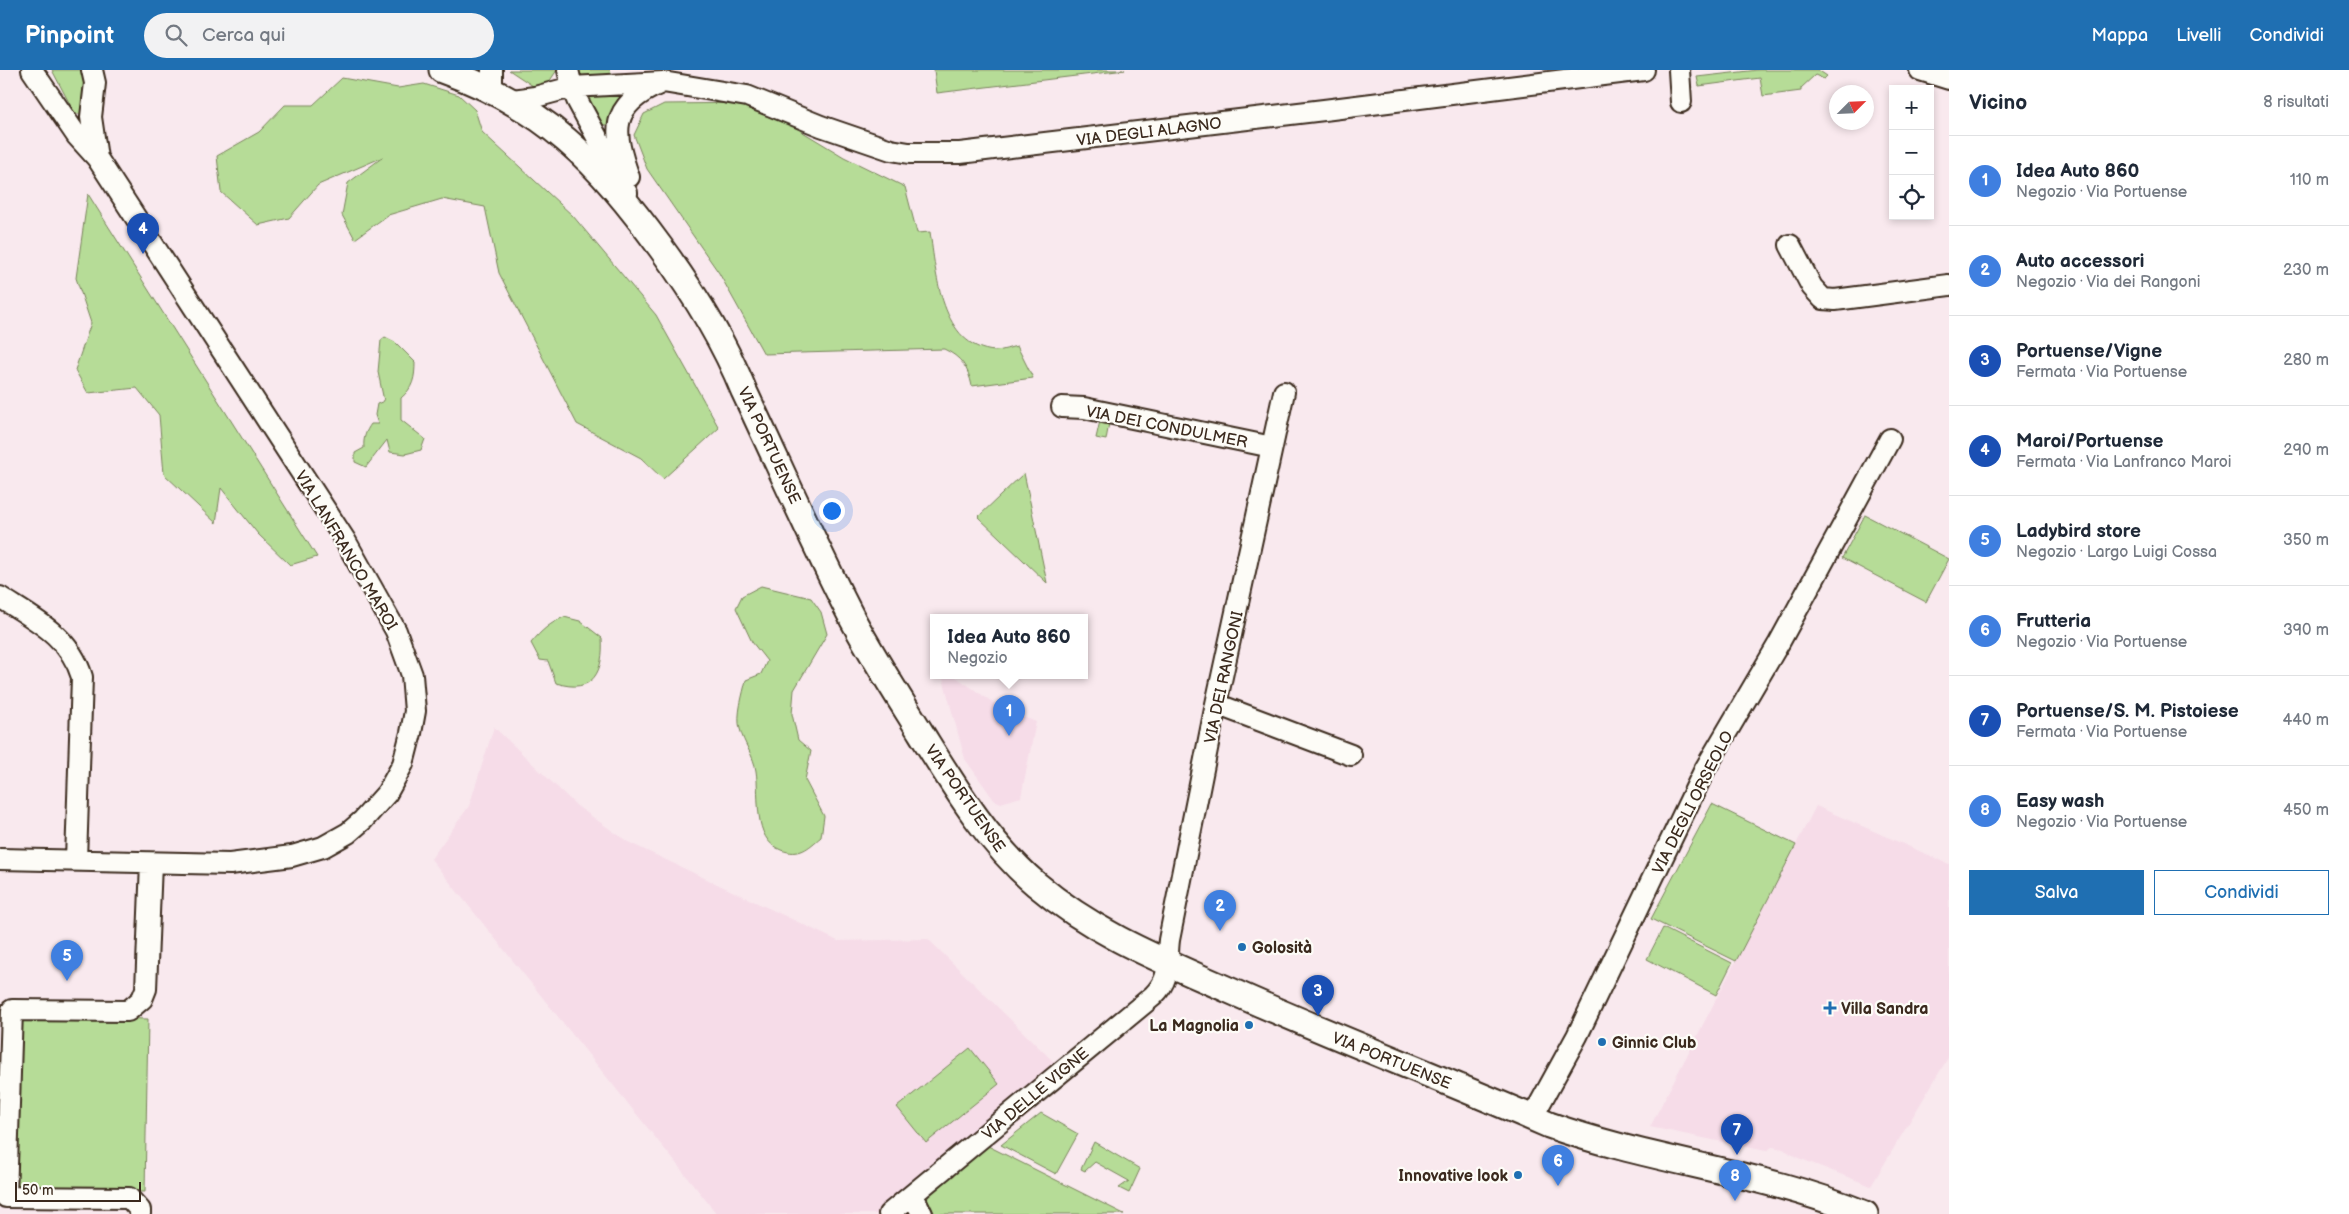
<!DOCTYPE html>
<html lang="it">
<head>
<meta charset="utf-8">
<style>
  body { margin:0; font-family:"Balsamiq Sans",sans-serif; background:#f2f2f3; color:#1f2937 }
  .controls { position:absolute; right:15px; top:15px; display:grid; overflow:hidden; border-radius:0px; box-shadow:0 2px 8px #0003 }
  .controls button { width:45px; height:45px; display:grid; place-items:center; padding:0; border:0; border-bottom:1px solid #e0e1e3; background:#fff; color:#1f2937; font:25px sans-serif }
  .compass { position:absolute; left:1829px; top:15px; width:45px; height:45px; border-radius:50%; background:#fff; box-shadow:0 2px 8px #0003; rotate:66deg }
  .scale { position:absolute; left:15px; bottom:12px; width:126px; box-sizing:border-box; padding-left:5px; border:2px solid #3b2a1e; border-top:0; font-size:14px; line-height:18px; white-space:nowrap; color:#3b2a1e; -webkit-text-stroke:4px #fdfcf7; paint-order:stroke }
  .you { position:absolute; left:831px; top:440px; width:18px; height:18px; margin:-12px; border:4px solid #fff; border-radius:50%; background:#1a73e8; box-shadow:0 0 0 8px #1a73e833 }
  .badge { display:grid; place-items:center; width:32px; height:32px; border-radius:50%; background:#1f6fb2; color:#fff; font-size:16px; font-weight:700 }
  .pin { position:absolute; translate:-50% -41px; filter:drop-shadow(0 1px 2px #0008) }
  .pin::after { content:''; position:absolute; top:26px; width:18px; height:15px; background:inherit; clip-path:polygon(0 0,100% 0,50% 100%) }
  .popup { position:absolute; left:930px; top:544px; width:158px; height:65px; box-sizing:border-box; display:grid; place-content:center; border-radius:0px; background:#fff; filter:drop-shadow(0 1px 4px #0005); font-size:16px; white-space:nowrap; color:#747a83 }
  .popup b { font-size:19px; color:#1f2937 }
  .popup::after { content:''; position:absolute; left:50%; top:100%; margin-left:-10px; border:10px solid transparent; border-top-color:#fff }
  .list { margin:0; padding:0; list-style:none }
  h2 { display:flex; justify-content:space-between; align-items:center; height:65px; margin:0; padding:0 20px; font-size:21px }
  h2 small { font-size:16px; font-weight:400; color:#747a83 }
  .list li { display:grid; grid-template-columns:32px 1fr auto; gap:15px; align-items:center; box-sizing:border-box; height:90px; padding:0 20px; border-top:1px solid #e0e1e3 }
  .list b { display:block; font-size:19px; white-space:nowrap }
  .list p { margin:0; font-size:16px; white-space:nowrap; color:#747a83 }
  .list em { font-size:16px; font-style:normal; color:#747a83 }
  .actions { display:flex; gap:10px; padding:15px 20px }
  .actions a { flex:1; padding:11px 0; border:1px solid #1f6fb2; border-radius:0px; text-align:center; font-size:18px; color:#1f6fb2 }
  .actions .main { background:#1f6fb2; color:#fff }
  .icon { flex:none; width:28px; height:28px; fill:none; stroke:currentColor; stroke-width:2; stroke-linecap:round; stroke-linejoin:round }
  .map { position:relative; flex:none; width:1949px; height:1144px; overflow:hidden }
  header { display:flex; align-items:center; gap:30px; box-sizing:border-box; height:70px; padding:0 25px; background:#1f6fb2; color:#fff }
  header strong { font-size:24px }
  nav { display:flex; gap:28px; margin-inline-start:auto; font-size:18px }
  .search { width:350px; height:45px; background:#f2f2f3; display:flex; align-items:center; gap:12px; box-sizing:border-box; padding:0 18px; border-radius:28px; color:#747a83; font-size:19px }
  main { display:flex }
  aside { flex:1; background:#fff }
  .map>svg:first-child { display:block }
  .built { fill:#f6dce8 }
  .green { fill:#b6dc97; stroke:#78835a }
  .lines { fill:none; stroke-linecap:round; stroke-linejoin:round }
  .minor-casing { stroke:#3b2a1e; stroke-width:24 }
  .major-casing { stroke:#3b2a1e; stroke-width:29 }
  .minor { stroke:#fdfcf7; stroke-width:20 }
  .major { stroke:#fdfcf7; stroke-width:25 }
  .poi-dot { fill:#1f6fb2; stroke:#fdfcf7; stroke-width:2 }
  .labels { text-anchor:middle; stroke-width:4.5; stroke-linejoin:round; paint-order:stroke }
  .street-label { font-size:16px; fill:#3b2a1e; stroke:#fdfcf7 }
  .poi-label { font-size:16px; font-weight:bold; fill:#3b2a1e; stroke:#fdfcf7; text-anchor:start }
</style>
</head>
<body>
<header>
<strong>Pinpoint</strong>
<div class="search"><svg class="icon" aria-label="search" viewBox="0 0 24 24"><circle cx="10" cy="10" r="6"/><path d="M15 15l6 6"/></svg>Cerca qui</div>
<nav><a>Mappa</a><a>Livelli</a><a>Condividi</a></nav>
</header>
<main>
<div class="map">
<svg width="1949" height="1144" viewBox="0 0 1949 1144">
  <rect width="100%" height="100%" fill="#f9e9ee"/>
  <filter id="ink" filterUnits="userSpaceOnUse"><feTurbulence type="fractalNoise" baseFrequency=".02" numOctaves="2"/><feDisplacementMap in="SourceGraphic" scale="10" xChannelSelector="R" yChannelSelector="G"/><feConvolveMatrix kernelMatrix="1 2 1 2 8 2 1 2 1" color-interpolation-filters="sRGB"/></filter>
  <g filter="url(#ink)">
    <!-- built -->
    <path class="built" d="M942 605H953L1001 638 1036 652 1021 727 1001 733 994 730 965 689Z
      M494 657 577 736 628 772 838 871 928 869 1060 998 878 1144H717L431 789 469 736Z
      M1816 736 1949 794V986L1871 1116 1796 1087 1783 1079 1772 1077 1766 1081 1650 1057Z"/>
    <!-- green -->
    <path class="green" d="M52 0H83L85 13 84 42 81 44H75Z
      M509 0H557L549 12 536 18Z
      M576 0H609L613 4 580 7Z
      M934 0H1125L937 23Z
      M1758 0H1818L1827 6 1824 9 1815 5 1801 18V21L1763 26 1760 8 1699 16 1697 7Z
      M342 8 398 18 424 14 459 25 475 40 482 62 573 146 656 245 719 358 663 409 641 388 577 354 499 203 485 137 442 129 388 145 355 169 342 145 348 113 383 87 318 115 289 148 258 155 221 122 217 86 259 62 285 35H313Z
      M627 20 609 54 605 55 601 54 587 25Z
      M755 33 844 87 905 117 917 163 930 162C936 203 941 277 995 281 1002 281 1011 277 1017 276L1033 308 972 316C968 297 961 287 944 279L764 284 719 203 647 99 634 65 644 44 664 34Z
      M88 124 317 487 290 495 258 464 221 418 216 453 164 404 159 345 137 318 88 323 75 300 91 253 76 208Z
      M385 267 395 272 415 292C415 308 413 318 401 328V350L425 369 421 380 405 384 390 382 387 370 366 397 355 392V383L364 378C363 368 366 361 371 354H378L375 345 377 334 384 331 378 302 381 270Z
      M1100 351 1109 353 1106 370 1096 368Z
      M1024 403 1047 513 978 447Z
      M1865 445 1949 489 1926 532 1842 488Z
      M761 516 811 528 821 542 827 564 794 620 792 644 798 670 811 681 805 710 824 746 821 767C808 778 800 787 781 780 752 769 760 726 756 701 754 686 744 674 740 659 736 645 743 624 746 610L761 604 767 591 752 572 736 538 742 526Z
      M564 547 580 551 602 568C604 601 594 625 556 613L548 591 540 590 531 573C541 561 550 553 564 547Z
      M1712 734 1796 775 1736 891 1651 849Z
      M1663 858 1732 893 1716 925 1647 889Z
      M15 946 148 949 145 1122 12 1120Z
      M970 978 999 1014 926 1073 897 1037Z
      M1041 1043 1078 1064 1056 1104 1001 1075Z
      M1094 1072 1140 1099 1129 1123 1119 1118 1129 1111 1095 1092 1085 1101 1081 1099Z
      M988 1076 1124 1144H935L927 1130 931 1118Z"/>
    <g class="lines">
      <!-- minor casing -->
      <g class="minor-casing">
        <path id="minor" d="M92 0 95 13 91 47 97 88
          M492 0V19
          M568 0 572 17 577 30 627 123
          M1679 0 1681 32
          M1920 0 1949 9
          M513 30 535 27 572 17 663 12 747 26 821 56 891 80 909 83H960L1324 40 1644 0
          M629 107C613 62 609 36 659 14
          M1790 175 1812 217 1823 229 1835 230 1949 215
          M1062 337 1084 338 1272 377
          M0 527C34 549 70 566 82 607L76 790
          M1216 634 1351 685
          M0 789 230 794 292 786 323 777 348 763 363 750 387 723 403 694 411 663 415 641 412 605 396 561 345 470 97 88 77 66 32 0
          M1532 1048 1577 966 1705 699 1779 573 1890 369
          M913 1125 922 1144
          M140 1144V1140L129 1128 6 1127 12 940 128 941 142 929 146 919 151 793
          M889 1144 1153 926C1172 907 1166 894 1169 870L1216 634 1284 322"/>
      </g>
      <!-- major casing -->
      <g class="major-casing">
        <path id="major" d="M442 0C545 36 598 92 661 178 694 223 723 269 744 321 780 397 814 475 853 550 874 589 898 626 921 663 954 716 988 773 1036 814 1095 864 1161 890 1231 921 1336 968 1444 1009 1549 1055 1653 1092 1763 1102 1865 1144"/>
      </g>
      <!-- minor -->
      <use href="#minor" class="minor"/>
      <!-- major -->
      <use href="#major" class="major"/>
    </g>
  </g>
  <!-- markers -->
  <g class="poi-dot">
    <circle cx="1242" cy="877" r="5"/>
    <path d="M1827.5 930.5h5v5h5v5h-5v5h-5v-5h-5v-5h5z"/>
    <circle cx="1249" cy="955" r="5"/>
    <circle cx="1602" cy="972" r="5"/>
    <circle cx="1518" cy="1105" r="5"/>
  </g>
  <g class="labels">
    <!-- street labels -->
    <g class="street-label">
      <text transform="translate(1149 61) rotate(-7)" y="6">VIA DEGLI ALAGNO</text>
      <text transform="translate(1167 356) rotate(11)" y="6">VIA DEI CONDULMER</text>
      <text transform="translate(770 375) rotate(65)" y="6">VIA PORTUENSE</text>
      <text transform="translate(347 480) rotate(59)" y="6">VIA LANFRANCO MAROI</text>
      <text transform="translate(1223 607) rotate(-78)" y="6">VIA DEI RANGONI</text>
      <text transform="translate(966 728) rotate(55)" y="6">VIA PORTUENSE</text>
      <text transform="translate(1692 732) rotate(-63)" y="6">VIA DEGLI ORSEOLO</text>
      <text transform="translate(1392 990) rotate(22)" y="6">VIA PORTUENSE</text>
      <text transform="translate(1035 1023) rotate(-40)" y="6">VIA DELLE VIGNE</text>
    </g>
    <!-- poi labels -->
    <g class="poi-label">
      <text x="1252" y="883">Golosità</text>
      <text x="1841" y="944">Villa Sandra</text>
      <text x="1239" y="961" text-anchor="end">La Magnolia</text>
      <text x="1612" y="978">Ginnic Club</text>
      <text x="1508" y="1111" text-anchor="end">Innovative look</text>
    </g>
  </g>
</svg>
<div class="controls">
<button>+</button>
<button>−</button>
<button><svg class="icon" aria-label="locate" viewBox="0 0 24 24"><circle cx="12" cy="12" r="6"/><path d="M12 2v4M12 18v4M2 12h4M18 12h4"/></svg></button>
</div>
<svg class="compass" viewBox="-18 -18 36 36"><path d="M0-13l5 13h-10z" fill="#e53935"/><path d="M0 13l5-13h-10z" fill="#747a83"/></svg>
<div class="scale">50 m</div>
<div class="you"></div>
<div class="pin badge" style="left:1009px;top:666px;background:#3f7fe0">1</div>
<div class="popup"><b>Idea Auto 860</b>Negozio</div>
<div class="pin badge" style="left:1220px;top:861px;background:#3f7fe0">2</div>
<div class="pin badge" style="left:1318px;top:946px;background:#1a4fb4">3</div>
<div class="pin badge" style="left:143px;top:184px;background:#1a4fb4">4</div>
<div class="pin badge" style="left:67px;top:911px;background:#3f7fe0">5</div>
<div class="pin badge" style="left:1558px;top:1116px;background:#3f7fe0">6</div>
<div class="pin badge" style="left:1737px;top:1085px;background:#1a4fb4">7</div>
<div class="pin badge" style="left:1735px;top:1131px;background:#3f7fe0">8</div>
</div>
<aside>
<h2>Vicino<small>8 risultati</small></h2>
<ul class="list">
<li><span class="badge" style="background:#3f7fe0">1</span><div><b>Idea Auto 860</b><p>Negozio · Via Portuense</p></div><em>110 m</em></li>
<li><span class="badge" style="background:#3f7fe0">2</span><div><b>Auto accessori</b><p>Negozio · Via dei Rangoni</p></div><em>230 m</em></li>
<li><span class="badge" style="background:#1a4fb4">3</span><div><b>Portuense/Vigne</b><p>Fermata · Via Portuense</p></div><em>280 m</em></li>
<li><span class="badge" style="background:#1a4fb4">4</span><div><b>Maroi/Portuense</b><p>Fermata · Via Lanfranco Maroi</p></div><em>290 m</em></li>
<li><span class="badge" style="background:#3f7fe0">5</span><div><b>Ladybird store</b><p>Negozio · Largo Luigi Cossa</p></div><em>350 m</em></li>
<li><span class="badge" style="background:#3f7fe0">6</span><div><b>Frutteria</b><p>Negozio · Via Portuense</p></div><em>390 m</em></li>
<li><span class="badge" style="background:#1a4fb4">7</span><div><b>Portuense/S. M. Pistoiese</b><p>Fermata · Via Portuense</p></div><em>440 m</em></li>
<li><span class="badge" style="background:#3f7fe0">8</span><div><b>Easy wash</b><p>Negozio · Via Portuense</p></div><em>450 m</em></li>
</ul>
<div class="actions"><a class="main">Salva</a><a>Condividi</a></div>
</aside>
</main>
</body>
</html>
